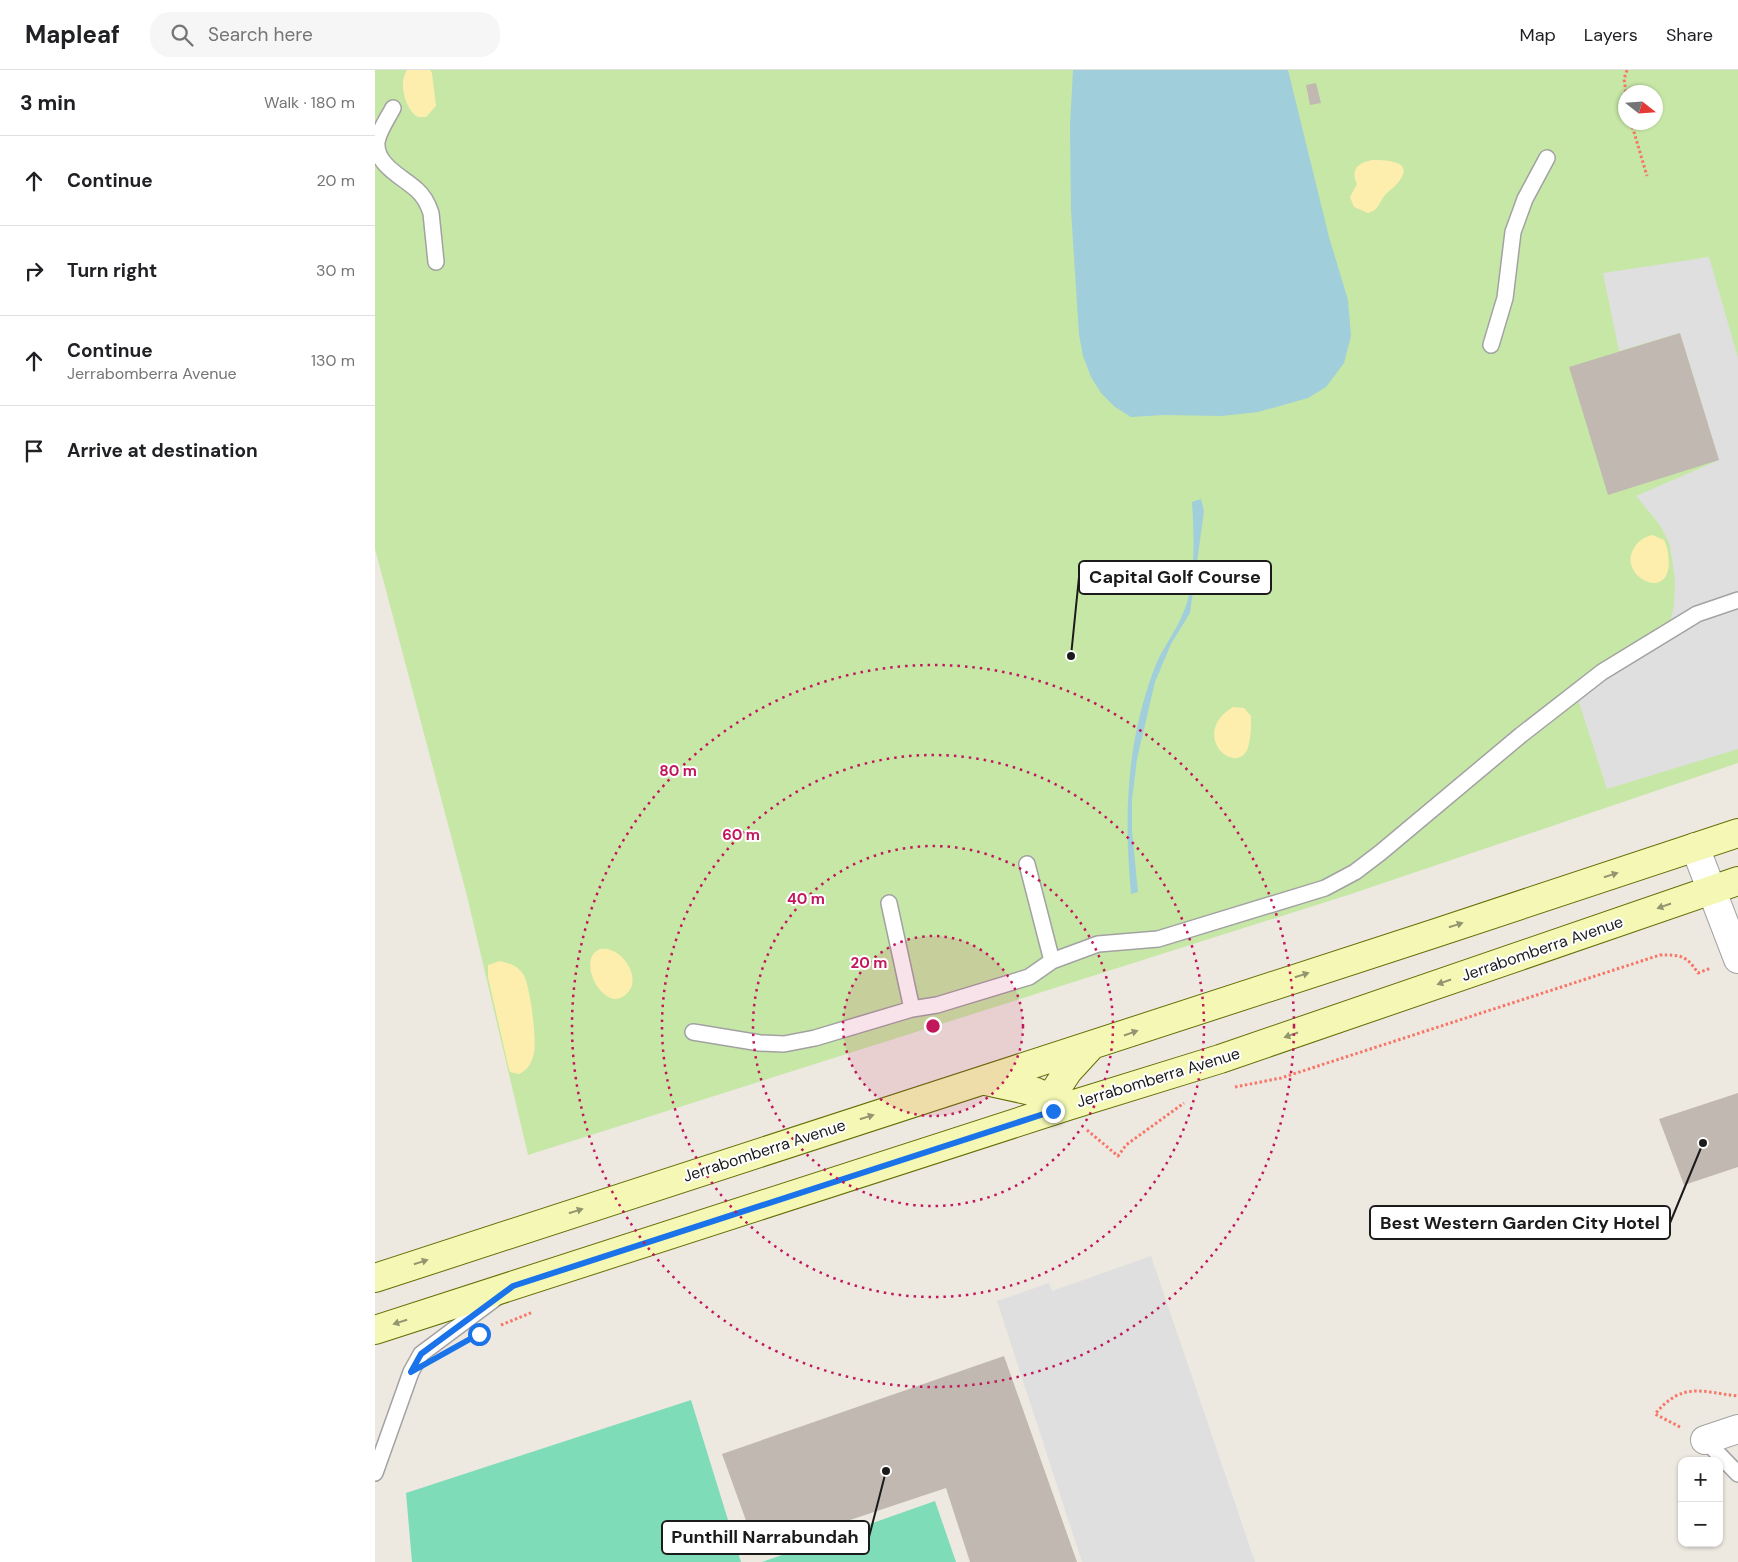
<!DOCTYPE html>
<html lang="en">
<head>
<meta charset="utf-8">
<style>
  body { margin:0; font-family:"DM Sans",sans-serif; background:#f6f6f6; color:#202124 }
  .controls { position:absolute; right:15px; bottom:15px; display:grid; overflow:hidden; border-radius:10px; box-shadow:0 1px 4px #0004 }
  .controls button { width:45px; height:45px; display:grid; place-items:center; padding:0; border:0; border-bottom:1px solid #e0e0e0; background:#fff; color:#202124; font:25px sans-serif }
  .compass { position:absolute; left:1243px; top:15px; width:45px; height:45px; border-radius:50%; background:#fff; box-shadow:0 1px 4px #0004; rotate:107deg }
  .stop { position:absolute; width:15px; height:15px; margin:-11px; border:4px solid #1a73e8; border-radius:50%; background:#fff }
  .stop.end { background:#1a73e8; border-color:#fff; box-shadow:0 1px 5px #0008 }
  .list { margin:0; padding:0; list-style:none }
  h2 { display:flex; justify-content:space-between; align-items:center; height:65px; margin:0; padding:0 20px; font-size:21px }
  h2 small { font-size:16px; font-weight:400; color:#757577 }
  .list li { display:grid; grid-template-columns:32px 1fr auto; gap:15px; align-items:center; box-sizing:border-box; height:90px; padding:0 20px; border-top:1px solid #e0e0e0 }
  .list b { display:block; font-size:19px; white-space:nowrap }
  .list p { margin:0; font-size:16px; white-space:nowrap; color:#757577 }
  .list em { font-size:16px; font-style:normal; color:#757577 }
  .icon { flex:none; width:28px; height:28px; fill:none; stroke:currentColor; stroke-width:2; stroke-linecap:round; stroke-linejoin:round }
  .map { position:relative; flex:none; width:1363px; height:1492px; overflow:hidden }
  header { display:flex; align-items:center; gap:30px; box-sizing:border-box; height:70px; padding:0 25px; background:#fff; border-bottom:1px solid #e0e0e0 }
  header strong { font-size:24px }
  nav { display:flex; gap:28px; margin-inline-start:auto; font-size:18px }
  .search { width:350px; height:45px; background:#f6f6f6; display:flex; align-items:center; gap:12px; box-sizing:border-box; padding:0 18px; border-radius:20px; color:#757577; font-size:19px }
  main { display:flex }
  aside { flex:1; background:#fff }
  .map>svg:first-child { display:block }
  .grass { fill:#c6e7a6; fill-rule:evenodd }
  .sand { fill:#feeeae }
  .pitch { fill:#7fdcb8 }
  .parking { fill:#dfdfdf }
  .water { fill:#a1cedb }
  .building { fill:#c1b8b1 }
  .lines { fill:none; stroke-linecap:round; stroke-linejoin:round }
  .service-casing { stroke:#a2a2a2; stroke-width:18 }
  .minor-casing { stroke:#a2a2a2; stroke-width:30 }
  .secondary-casing { stroke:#636f06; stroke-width:30 }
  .path { stroke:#f87667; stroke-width:3; stroke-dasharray:2.5 2.5; stroke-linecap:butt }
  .service { stroke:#fff; stroke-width:15 }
  .minor { stroke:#fff; stroke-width:28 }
  .secondary { stroke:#f4f8b4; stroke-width:28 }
  .oneway { fill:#92956f }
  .route { stroke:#1a73e8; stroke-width:6 }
  .ring { fill:none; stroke:#c2185b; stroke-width:2.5; stroke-dasharray:2.5 5 }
  .labels { text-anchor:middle; stroke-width:4; stroke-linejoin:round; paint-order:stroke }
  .street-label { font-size:16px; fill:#1b1b1b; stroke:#fff }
  .centre { fill:#c2185b; stroke:#fff; stroke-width:2.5 }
  .ring-label { font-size:15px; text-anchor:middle; font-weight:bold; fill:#c2185b; stroke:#fff; stroke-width:4; stroke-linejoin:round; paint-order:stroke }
  .leader { fill:none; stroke:#1b1b1b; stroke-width:2 }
  .callout-dot { fill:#1b1b1b; stroke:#fff; stroke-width:2 }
  .callout { fill:#fff; stroke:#1b1b1b; stroke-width:2 }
  .callout-label { font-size:18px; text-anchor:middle; font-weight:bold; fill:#1b1b1b }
</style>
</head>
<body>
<header>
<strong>Mapleaf</strong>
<div class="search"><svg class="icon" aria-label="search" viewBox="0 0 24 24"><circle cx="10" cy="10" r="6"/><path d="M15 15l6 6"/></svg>Search here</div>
<nav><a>Map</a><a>Layers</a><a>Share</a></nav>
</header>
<main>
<aside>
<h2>3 min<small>Walk · 180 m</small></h2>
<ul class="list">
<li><svg class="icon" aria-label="ahead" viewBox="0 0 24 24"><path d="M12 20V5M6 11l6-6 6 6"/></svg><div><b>Continue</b></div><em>20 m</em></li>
<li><svg class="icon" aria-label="right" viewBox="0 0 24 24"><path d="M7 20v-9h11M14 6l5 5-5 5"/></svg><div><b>Turn right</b></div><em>30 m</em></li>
<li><svg class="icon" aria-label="ahead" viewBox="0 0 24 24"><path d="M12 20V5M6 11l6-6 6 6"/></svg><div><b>Continue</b><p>Jerrabomberra Avenue</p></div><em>130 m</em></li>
<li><svg class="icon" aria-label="arrive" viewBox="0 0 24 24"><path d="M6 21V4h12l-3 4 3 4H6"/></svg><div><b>Arrive at destination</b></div></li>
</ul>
</aside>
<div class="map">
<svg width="1363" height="1492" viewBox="0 0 1363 1492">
  <rect width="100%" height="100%" fill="#ede9e1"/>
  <!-- grass -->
  <path class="grass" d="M0 0H1363V693L973 825 153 1085 92 826 0 479ZM1250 22H1280V52H1250Z"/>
  <!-- sand -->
  <path class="sand" d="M32 0H55L57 3 61 36 51 47H43C30 40 23 12 32 0Z
    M997 90C1009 90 1039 90 1025 110 1021 116 1016 119 1011 124 1004 131 1005 140 993 143L979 137 975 127 982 114C975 99 983 93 997 90Z
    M1277 465 1289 470C1293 477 1295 493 1293 500 1287 529 1243 504 1259 478 1263 471 1269 467 1277 465Z
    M858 637 869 638 876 646C876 655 876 672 872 680 859 706 814 664 858 637Z
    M225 879C249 875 273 916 245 928 226 936 201 889 225 879Z
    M125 891C134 893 143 896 148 904 155 913 162 971 159 983 157 992 153 1000 144 1004L135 1002 133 995 113 907V895Z"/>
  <!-- pitch -->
  <path class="pitch" d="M316 1330 366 1492H37L31 1423Z
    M560 1431 581 1492H387Z"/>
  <!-- parking -->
  <path class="parking" d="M1334 187 1363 288V679L1232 719 1202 626 1284 566 1295 552 1299 536 1300 511 1295 475 1285 455 1261 426 1344 390 1305 263 1244 281 1228 203Z
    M776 1186 880 1492H707L622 1231 674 1213 677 1221Z"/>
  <!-- water -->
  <path class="water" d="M698 0H913L954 167 973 230 976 266 969 293 951 317 933 328 883 342 847 346 788 345 756 347 740 337 726 323 716 307 708 286 704 265 696 140 695 56Z
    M826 429 829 441 815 543 796 574 780 612 762 689 757 730V761L763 822 756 824C749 747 751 676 778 602 785 581 801 562 809 541 821 514 819 462 817 432Z"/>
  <!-- building -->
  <path class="building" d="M941 13 946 33 935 35 931 15Z
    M1305 263 1344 390 1233 425 1194 297Z
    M1363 1023V1097L1309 1115 1284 1049Z
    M629 1286 702 1492H595L571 1418 382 1481 347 1384Z"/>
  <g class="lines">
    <!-- service casing -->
    <g class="service-casing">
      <path id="service" d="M18 38C13 48 4 60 2 72 0 95 28 107 42 120 49 126 53 134 56 143L61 192
        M1116 275 1130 228 1138 162 1150 129 1172 88
        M652 794 677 891
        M514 833 537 939 562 935 654 907 677 891 723 874 783 869 950 818 980 802 1005 783 1146 665 1227 602 1322 544 1363 530
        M318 962 385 973 409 974 440 968 537 939
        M1330 1370 1363 1404
        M0 1403 36 1302 46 1284 121 1228"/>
    </g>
    <!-- minor casing -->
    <g class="minor-casing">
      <path id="minor" d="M1320 777 1363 889
        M1330 1370 1363 1359"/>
    </g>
    <!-- secondary casing -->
    <g class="secondary-casing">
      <path id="secondary" d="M611 1011 661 1022 689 1034
        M664 1045 693 1001 715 977
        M0 1208C454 1057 910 915 1363 763
        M0 1260 693 1036 845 989 1363 811"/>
    </g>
    <!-- path -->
    <path class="path" d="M1251 22 1249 9 1252 0
      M1256 52 1272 106
      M860 1017 906 1008 1285 885C1306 885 1311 885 1323 903L1336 898
      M712 1060 743 1086 751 1075 809 1033
      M126 1255 158 1242
      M1305 1357 1280 1344C1308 1311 1326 1322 1363 1326"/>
    <!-- service -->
    <use href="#service" class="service"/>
    <!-- minor -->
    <use href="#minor" class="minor"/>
    <!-- secondary -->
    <use href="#secondary" class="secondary"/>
  </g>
  <!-- one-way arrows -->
  <defs><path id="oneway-solid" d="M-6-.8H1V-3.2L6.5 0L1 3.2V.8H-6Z" transform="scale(1.25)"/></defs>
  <g class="oneway">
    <use href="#oneway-solid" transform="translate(1236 805) rotate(-18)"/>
    <use href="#oneway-solid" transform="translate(1289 836) rotate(161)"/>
    <use href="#oneway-solid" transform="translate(1081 855) rotate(-18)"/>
    <use href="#oneway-solid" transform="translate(927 905) rotate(-18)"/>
    <use href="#oneway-solid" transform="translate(1069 912) rotate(161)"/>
    <use href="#oneway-solid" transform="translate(756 963) rotate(-19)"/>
    <use href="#oneway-solid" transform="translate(916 965) rotate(161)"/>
    <use href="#oneway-solid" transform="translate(492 1047) rotate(-17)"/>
    <use href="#oneway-solid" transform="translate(201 1141) rotate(-18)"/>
    <use href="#oneway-solid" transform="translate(46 1192) rotate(-18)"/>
    <use href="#oneway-solid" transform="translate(25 1252) rotate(162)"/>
  </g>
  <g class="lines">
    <!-- route -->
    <path class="route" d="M104 1264 36 1302 46 1284 138 1216 678 1041"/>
  </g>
  <!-- distance rings -->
  <circle cx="558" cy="956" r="90" fill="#c2185b" fill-opacity=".12"/>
  <g class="ring">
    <circle cx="558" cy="956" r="90"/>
    <circle cx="558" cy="956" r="180"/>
    <circle cx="558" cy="956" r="271"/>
    <circle cx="558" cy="956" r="361"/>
  </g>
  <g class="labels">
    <!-- street labels -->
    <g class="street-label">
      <text transform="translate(1167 878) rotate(-19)" y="6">Jerrabomberra Avenue</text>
      <text transform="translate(783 1007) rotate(-17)" y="6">Jerrabomberra Avenue</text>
      <text transform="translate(389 1080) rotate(-18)" y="6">Jerrabomberra Avenue</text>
    </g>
  </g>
  <circle cx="558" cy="956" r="8" class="centre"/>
  <g class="ring-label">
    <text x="303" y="706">80 m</text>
    <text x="366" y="770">60 m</text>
    <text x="431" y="834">40 m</text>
    <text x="494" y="898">20 m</text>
  </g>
  <!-- callouts -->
  <path class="leader" d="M696 586L704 507M1328 1073L1295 1153M511 1401L494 1467"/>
  <g class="callout-dot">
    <circle cx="696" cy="586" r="5"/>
    <circle cx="1328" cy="1073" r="5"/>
    <circle cx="511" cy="1401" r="5"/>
  </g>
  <g class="callout">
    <rect x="704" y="491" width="192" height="33" rx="5"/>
    <rect x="995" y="1136" width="300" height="33" rx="5"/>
    <rect x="287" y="1451" width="207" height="33" rx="5"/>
  </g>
  <g class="callout-label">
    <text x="800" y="513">Capital Golf Course</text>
    <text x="1145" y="1159">Best Western Garden City Hotel</text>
    <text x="390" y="1473">Punthill Narrabundah</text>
  </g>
</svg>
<div class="controls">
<button>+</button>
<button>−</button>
</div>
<svg class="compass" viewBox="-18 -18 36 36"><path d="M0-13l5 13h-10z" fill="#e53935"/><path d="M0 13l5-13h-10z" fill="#757577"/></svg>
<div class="stop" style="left:104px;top:1264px"></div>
<div class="stop end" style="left:678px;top:1041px"></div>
</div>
</main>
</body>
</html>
